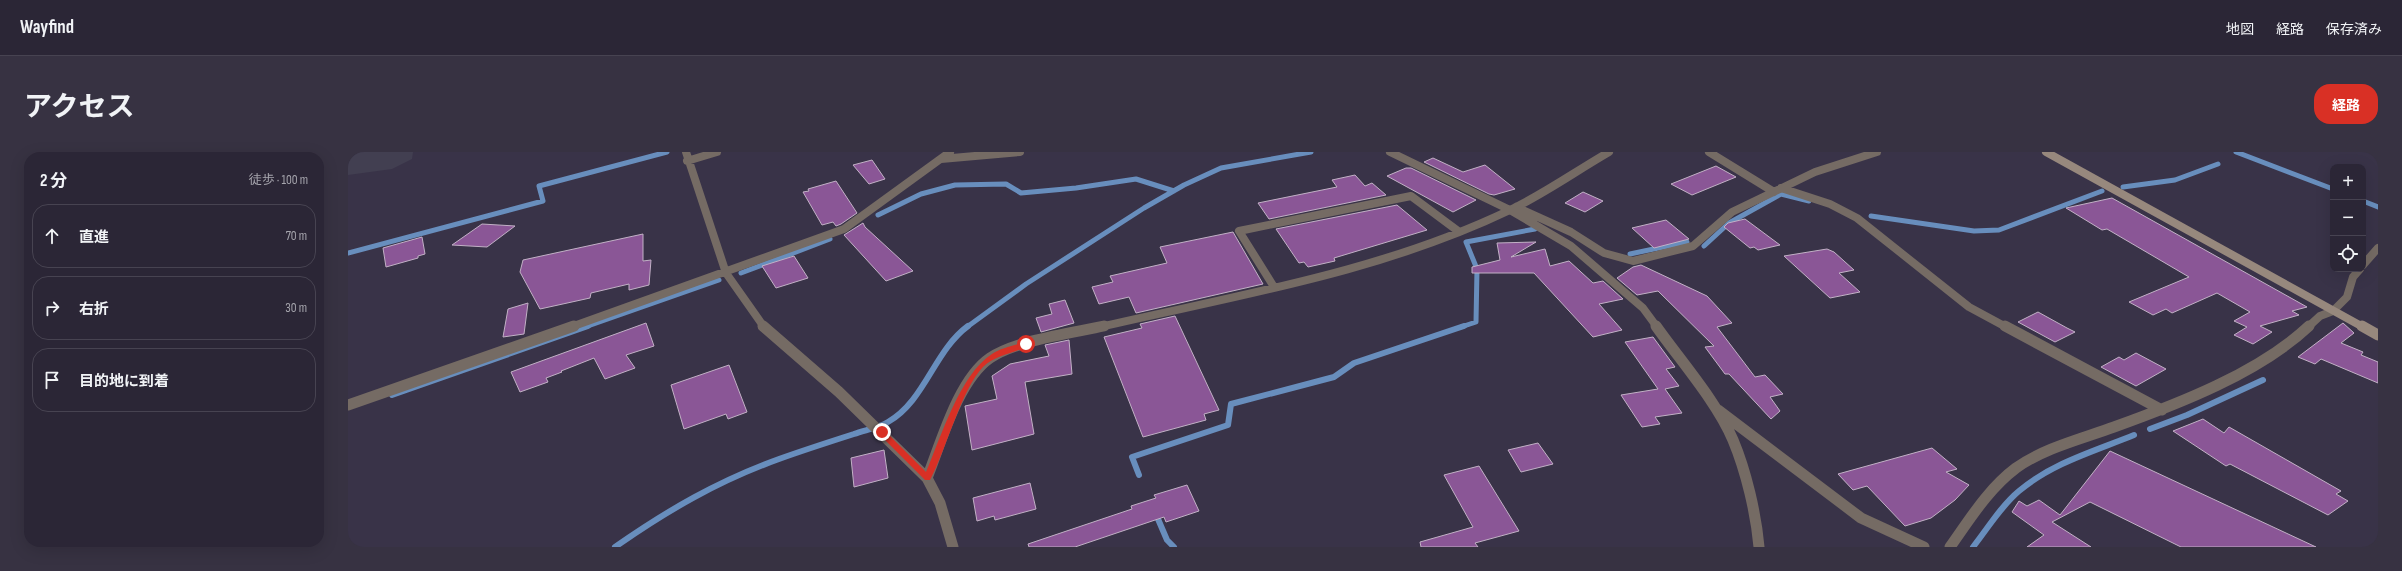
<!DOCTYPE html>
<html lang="ja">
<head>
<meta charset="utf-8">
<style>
  body { margin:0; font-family:"Sofia Sans Condensed","Noto Sans JP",sans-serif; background:#373242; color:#f1f3f6 }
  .controls { position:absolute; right:12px; top:12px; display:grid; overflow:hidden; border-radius:8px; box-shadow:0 4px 16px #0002 }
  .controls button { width:36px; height:36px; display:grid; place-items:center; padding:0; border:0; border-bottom:1px solid #474351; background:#2b2636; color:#f1f3f6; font:20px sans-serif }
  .stop { position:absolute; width:12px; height:12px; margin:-9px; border:3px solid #d93025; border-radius:50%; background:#fff }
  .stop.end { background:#d93025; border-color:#fff; box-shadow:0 1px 4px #0008 }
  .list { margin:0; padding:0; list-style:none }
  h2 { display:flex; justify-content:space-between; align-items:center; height:52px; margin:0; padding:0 16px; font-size:17px }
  h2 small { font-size:13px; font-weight:400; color:#a6a5ad }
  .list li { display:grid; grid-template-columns:26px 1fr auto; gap:12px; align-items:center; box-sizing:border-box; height:64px; margin:0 8px 8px; padding:0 8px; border:1px solid #474351; border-radius:16px }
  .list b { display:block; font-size:15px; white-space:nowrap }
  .list em { font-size:13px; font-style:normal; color:#a6a5ad }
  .icon { flex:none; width:22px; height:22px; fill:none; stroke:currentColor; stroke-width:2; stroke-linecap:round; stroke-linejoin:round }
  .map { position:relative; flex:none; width:2030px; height:395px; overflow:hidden; border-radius:16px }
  header { display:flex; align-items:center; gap:24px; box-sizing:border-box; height:56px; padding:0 20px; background:#2b2636; border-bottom:1px solid #474351 }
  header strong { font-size:19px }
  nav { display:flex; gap:22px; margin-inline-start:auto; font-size:14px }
  .intro { display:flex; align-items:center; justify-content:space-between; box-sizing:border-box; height:96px; padding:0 24px }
  h1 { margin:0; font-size:28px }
  .button { padding:10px 18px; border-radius:16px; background:#d93025; color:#fff; font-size:14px; font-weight:700 }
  main { display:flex; gap:24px; padding:0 24px }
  aside { flex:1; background:#2b2636; border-radius:16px; box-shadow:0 4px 16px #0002 }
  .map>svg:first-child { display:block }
  .commercial { fill:#423f51 }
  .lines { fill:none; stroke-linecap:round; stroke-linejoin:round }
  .stream-far1 { stroke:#688ebd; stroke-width:5 }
  .stream { stroke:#688ebd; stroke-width:6 }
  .building { fill:#8a5696; stroke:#c2b1c6 }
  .street-far1 { stroke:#756b64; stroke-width:8 }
  .street { stroke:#756b64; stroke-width:11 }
  .secondary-far1 { stroke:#97887d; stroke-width:8 }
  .secondary { stroke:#97887d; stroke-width:11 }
  .route { fill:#d93025 }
</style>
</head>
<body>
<header>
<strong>Wayfind</strong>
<nav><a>地図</a><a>経路</a><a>保存済み</a></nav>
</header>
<div class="intro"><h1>アクセス</h1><a class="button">経路</a></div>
<main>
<aside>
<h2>2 分<small>徒歩 · 100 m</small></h2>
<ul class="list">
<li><svg class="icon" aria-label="ahead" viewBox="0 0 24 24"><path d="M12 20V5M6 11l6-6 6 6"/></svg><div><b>直進</b></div><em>70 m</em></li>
<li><svg class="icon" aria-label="right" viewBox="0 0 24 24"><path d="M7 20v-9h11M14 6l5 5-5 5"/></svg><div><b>右折</b></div><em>30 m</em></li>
<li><svg class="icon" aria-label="arrive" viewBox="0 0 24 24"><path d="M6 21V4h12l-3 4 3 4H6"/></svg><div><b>目的地に到着</b></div></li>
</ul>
</aside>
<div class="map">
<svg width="2030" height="395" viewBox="0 0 2030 395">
  <rect width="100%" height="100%" fill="#393348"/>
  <!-- commercial -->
  <path class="commercial" d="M0 0H65L64 7 44 17 0 23Z"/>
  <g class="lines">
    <!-- stream-far1 -->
    <path class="stream-far1" d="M1888 0 1985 37
      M1775 35 1827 28 1870 12
      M2015 49 2030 55
      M530 63 573 42 607 33 658 32 673 41 728 36 788 27 826 39
      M1523 64 1626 79 1651 78 1754 39
      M1356 94 1381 71 1433 42 1461 49
      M0 101 195 49 191 34 319 0
      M1282 102 1339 90
      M393 121 482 87
      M237 175 371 128
      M619 175 678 132 796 56 836 33 873 16 963 0
      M1113 175 1128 170 1129 117 1118 90 1187 77"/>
    <!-- stream -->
    <path class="stream" d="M44 243 240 174
      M1802 277 1839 263 1915 228
      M791 323 784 305 880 273 883 252 986 225 1006 211 1116 174
      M807 360 819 388 826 395
      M267 395C320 358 370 329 431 307 456 298 481 290 506 282 517 278 530 276 540 270 577 249 586 199 620 174
      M1625 395C1640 376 1653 354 1671 339 1704 311 1747 299 1786 283"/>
  </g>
  <!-- building -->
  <path class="building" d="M1085 6 1115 20 1137 13 1167 37 1146 43 1141 42 1076 10Z
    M524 8 537 27 521 32 505 13Z
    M1368 14 1388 25 1344 43 1323 32Z
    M1058 16H1063L1128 48 1105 60 1039 24Z
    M1007 23 1017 34 1024 31 1038 43 921 67 910 51 989 35 984 28Z
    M488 29 509 61 493 72 488 74 485 70 474 73 455 40 461 39 460 37Z
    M1235 40 1255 49 1237 60 1217 51Z
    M1764 46 1959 155 1944 159 1951 163 1912 174 1924 180 1905 192 1886 183 1899 175 1886 169 1902 160 1869 141 1824 161 1818 157 1805 163 1781 150 1841 125 1759 77 1754 78 1718 56Z
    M1049 53 1079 78 986 106 987 109 960 115 956 110 951 111 928 77Z
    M1397 67 1432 93 1410 98 1406 95 1402 96 1376 75 1380 71Z
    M1318 68 1341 87 1306 96 1284 76Z
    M515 71 517 75 565 119 538 129 496 83Z
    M134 72 167 74 139 95 104 93Z
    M885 80 915 132 788 161 781 145 751 152 744 135 765 130 762 124 819 111 812 95Z
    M295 82V109L303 108 301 133 281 138V132L243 141 242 146 192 157 172 120 175 108Z
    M74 85 77 102 70 104V106L38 115 35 96Z
    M1188 90 1163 105 1197 97 1202 114 1221 109 1245 131 1255 129 1275 147 1251 152 1274 178 1245 185 1186 121H1124V115L1152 108 1149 91Z
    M1479 97 1486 100 1506 118 1491 121 1512 140 1482 146 1436 104Z
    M446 104 460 126 428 136 414 114Z
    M1293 113 1359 144 1384 171 1369 175 1407 225 1417 223 1435 242 1422 245 1432 259 1423 267 1381 222H1377L1357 195 1366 194 1310 139 1289 143 1269 126 1285 115Z
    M717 148 726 171 693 180 688 166 704 162 701 152Z
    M180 151 176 182 155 185 160 157Z
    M1690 160 1719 176 1727 180 1707 190 1670 170Z
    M827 164 871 258 856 262 858 268 795 285 756 185 794 176 792 172Z
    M298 171 306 194 278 203 287 216 257 227 246 206 213 219 214 220 198 226 200 230 172 240 163 220Z
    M1995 171 2006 181 1993 191 2015 200 2013 203 2030 210V231L1973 207 1967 212 1950 205Z
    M1305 185 1327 215 1318 217 1331 234 1317 237 1334 261 1307 265 1312 272 1294 275 1273 243 1310 237 1277 190Z
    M721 188 724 222 677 230 686 282 624 298 617 254 649 247 644 224 662 212 701 204 697 193Z
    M1788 201 1818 217 1788 234 1753 215 1771 205 1776 208Z
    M381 213 399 260 380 267 378 262 336 277 323 233Z
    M1855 267 1876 281 1881 275 1993 339 1988 342 2000 349 1980 363 1882 312 1878 314 1825 279Z
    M1190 291 1205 312 1173 320 1160 298Z
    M1584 296 1609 317 1598 320 1621 333 1607 348 1583 366 1557 374 1519 334 1505 338 1490 322Z
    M536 298 540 326 506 335 503 306Z
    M1762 299 1968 395H1833L1742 350 1704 370 1743 395H1679L1696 383 1664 360 1671 349 1679 354 1691 348 1712 363Z
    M1131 314 1171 379 1127 391 1130 395H1073L1072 390 1125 375 1096 323Z
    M682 331 688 357 647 368 646 364 629 369 625 346Z
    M839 333 851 359 818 370 816 365 727 395H681L680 392 784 357 783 354 808 346 806 343Z"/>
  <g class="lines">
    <!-- street-far1 -->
    <path class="street-far1" d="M338 0 378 121 416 175
      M1042 0 1162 58 1223 94 1295 156 1309 175
      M1361 0 1426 40
      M593 7 672 0
      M339 9 369 0
      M1433 36 1482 52 1509 66 1621 155 1658 175
      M1168 55 1223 80 1256 101 1285 109 1345 94 1384 60 1467 20 1529 0
      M2015 113 2030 96
      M926 135 891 79 1063 44 1110 79
      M223 175 496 77 602 0
      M752 175C890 143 1033 120 1162 58 1196 42 1228 19 1261 0
      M1960 175 1972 164 1985 159 1999 145 2005 125 2012 117"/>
    <!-- street -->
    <path class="street" d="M415 174 491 240 579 326 592 351 605 395
      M1308 174C1332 208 1369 250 1385 288 1398 319 1408 361 1411 395
      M1657 174 1814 258
      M0 253 226 174
      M1370 258 1513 366 1576 395
      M579 326C593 291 610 228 642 206 669 188 724 181 756 174
      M1602 395C1622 367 1640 337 1668 316 1696 296 1733 287 1766 275 1830 252 1911 221 1961 174"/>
    <!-- secondary-far1 -->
    <path class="secondary-far1" d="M1698 0 2015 175"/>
    <!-- secondary -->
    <path class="secondary" d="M2014 174 2030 183"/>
  </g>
  <!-- route -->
  <path class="route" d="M676 190 681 192C669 202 649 201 635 215 614 236 598 298 582 328H577L531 282V278H536L578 320C593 285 612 222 644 202 653 196 666 194 676 190Z"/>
</svg>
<div class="controls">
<button>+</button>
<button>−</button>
<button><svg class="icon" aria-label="locate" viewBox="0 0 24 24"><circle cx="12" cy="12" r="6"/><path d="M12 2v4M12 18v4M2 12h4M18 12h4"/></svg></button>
</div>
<div class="stop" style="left:678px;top:192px"></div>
<div class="stop end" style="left:534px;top:280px"></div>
</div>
</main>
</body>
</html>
